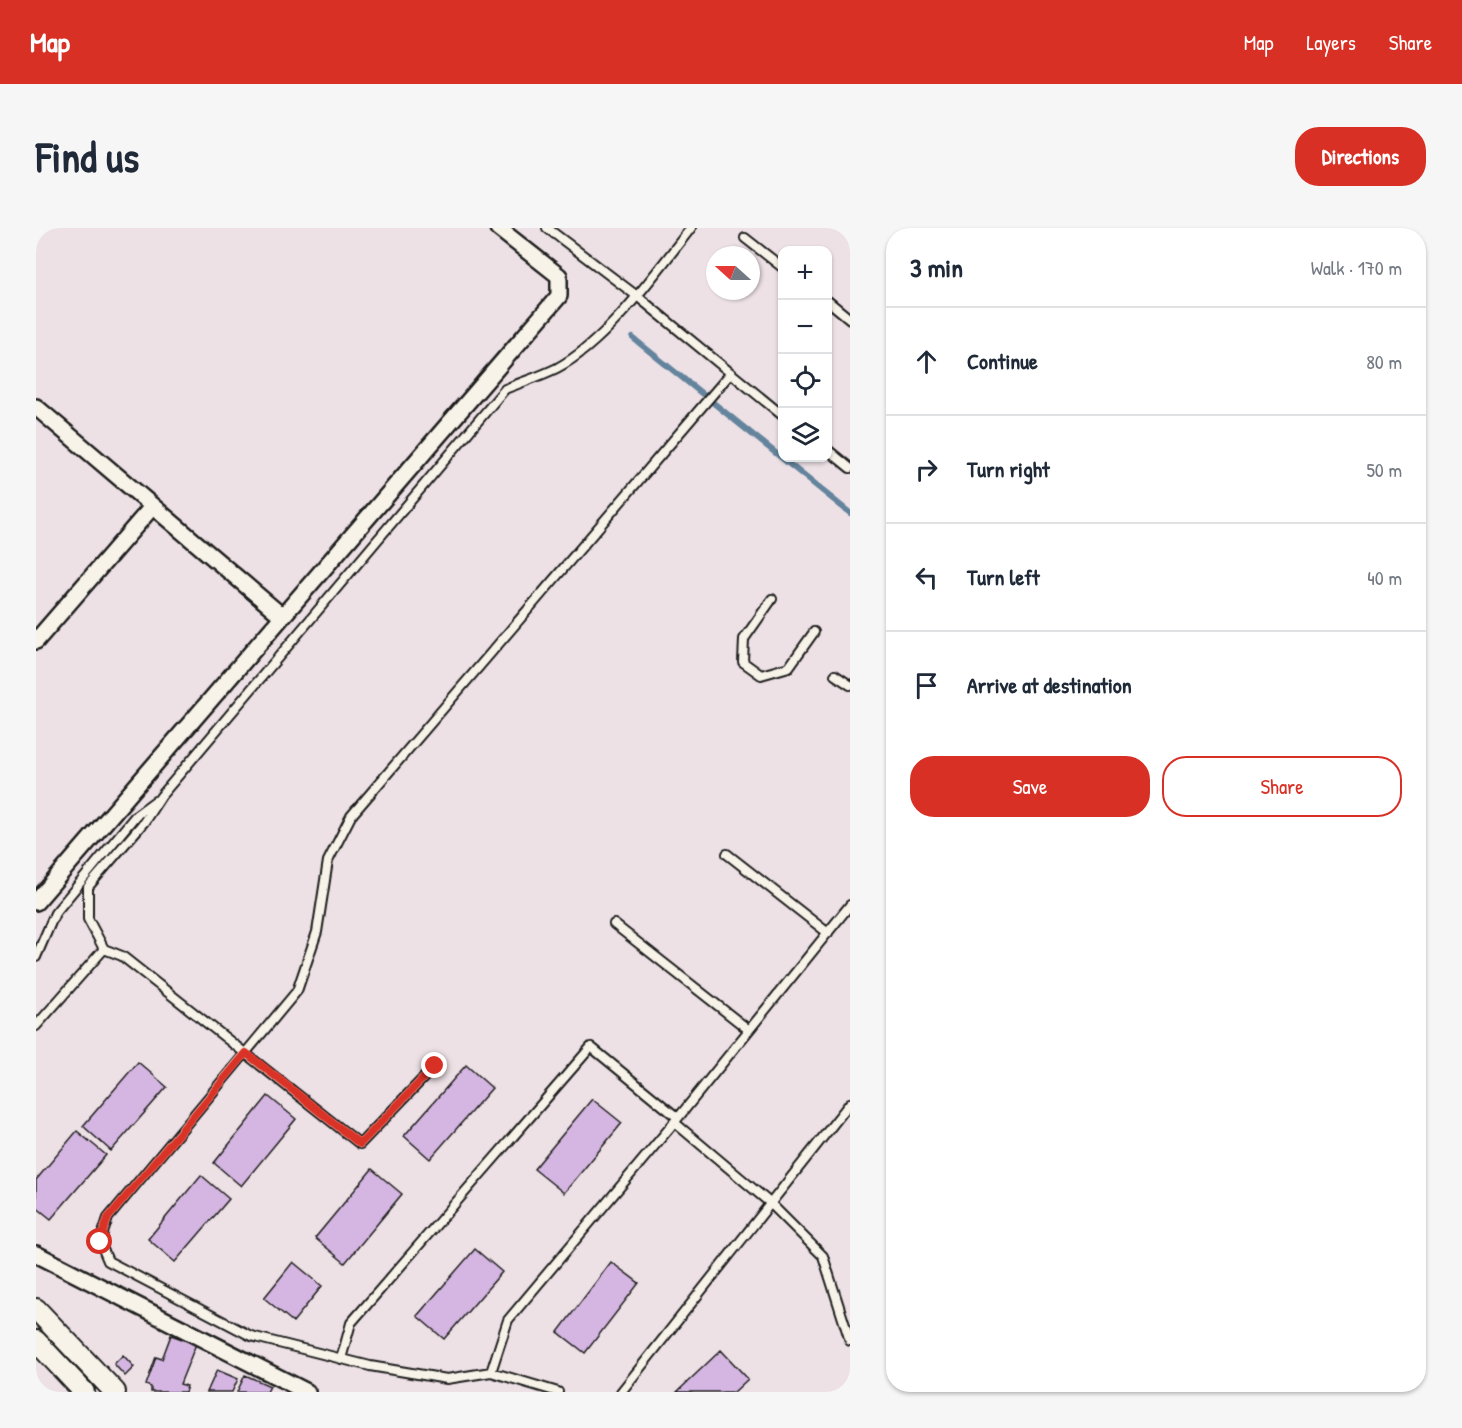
<!DOCTYPE html>
<html lang="en">
<head>
<meta charset="utf-8">
<style>
  body { margin:0; font-family:"Patrick Hand",sans-serif; background:#f6f6f7; color:#1f2937 }
  .controls { position:absolute; right:18px; top:18px; display:grid; overflow:hidden; border-radius:12px; box-shadow:0 2px 4px #0004 }
  .controls button { width:54px; height:54px; display:grid; place-items:center; padding:0; border:0; border-bottom:2px solid #e0e1e3; background:#fff; color:#1f2937; font:30px sans-serif }
  .compass { position:absolute; left:670px; top:18px; width:54px; height:54px; border-radius:50%; background:#fff; box-shadow:0 2px 4px #0004; rotate:291deg }
  .stop { position:absolute; width:18px; height:18px; margin:-14px; border:4px solid #d93025; border-radius:50%; background:#fff }
  .stop.end { background:#d93025; border-color:#fff; box-shadow:0 2px 6px #0008 }
  .list { margin:0; padding:0; list-style:none }
  h2 { display:flex; justify-content:space-between; align-items:center; height:78px; margin:0; padding:0 24px; font-size:26px }
  h2 small { font-size:20px; font-weight:400; color:#747a83 }
  .list li { display:grid; grid-template-columns:39px 1fr auto; gap:18px; align-items:center; box-sizing:border-box; height:108px; padding:0 24px; border-top:2px solid #e0e1e3 }
  .list b { display:block; font-size:22px; white-space:nowrap }
  .list em { font-size:20px; font-style:normal; color:#747a83 }
  .actions { display:flex; gap:12px; padding:18px 24px }
  .actions a { flex:1; padding:14px 0; border:2px solid #d93025; border-radius:24px; text-align:center; font-size:21px; color:#d93025 }
  .actions .main { background:#d93025; color:#fff }
  .icon { flex:none; width:33px; height:33px; fill:none; stroke:currentColor; stroke-width:2; stroke-linecap:round; stroke-linejoin:round }
  .map { position:relative; flex:none; width:814px; height:1164px; overflow:hidden; border-radius:24px }
  header { display:flex; align-items:center; gap:36px; box-sizing:border-box; height:84px; padding:0 30px; background:#d93025; color:#fff }
  header strong { font-size:28px }
  nav { display:flex; gap:33px; margin-inline-start:auto; font-size:21px }
  .intro { display:flex; align-items:center; justify-content:space-between; box-sizing:border-box; height:144px; padding:0 36px }
  h1 { margin:0; font-size:42px }
  .button { padding:15px 27px; border-radius:24px; background:#d93025; color:#fff; font-size:21px; font-weight:700 }
  main { display:flex; gap:36px; padding:0 36px }
  aside { flex:1; background:#fff; border-radius:24px; box-shadow:0 2px 4px #0004 }
  .map>svg:first-child { display:block }
  .lines { fill:none; stroke-linecap:round; stroke-linejoin:round }
  .stream { stroke:#64849c; stroke-width:6 }
  .building { fill:#d5b6e2; stroke:#1c1c1c; stroke-width:1.5 }
  .service-casing { stroke:#1c1c1c; stroke-width:12 }
  .minor-casing { stroke:#1c1c1c; stroke-width:20 }
  .tertiary-casing { stroke:#1c1c1c; stroke-width:24 }
  .service { stroke:#f7f3e8; stroke-width:8 }
  .minor { stroke:#f7f3e8; stroke-width:15 }
  .tertiary { stroke:#f7f3e8; stroke-width:20 }
  .route { stroke:#d93025; stroke-width:8 }
</style>
</head>
<body>
<header>
<strong>Map</strong>
<nav><a>Map</a><a>Layers</a><a>Share</a></nav>
</header>
<div class="intro"><h1>Find us</h1><a class="button">Directions</a></div>
<main>
<div class="map">
<svg width="814" height="1164" viewBox="0 0 814 1164">
  <rect width="100%" height="100%" fill="#ede1e6"/>
  <filter id="ink" filterUnits="userSpaceOnUse"><feTurbulence type="fractalNoise" baseFrequency=".0167" numOctaves="2"/><feDisplacementMap in="SourceGraphic" scale="12" xChannelSelector="R" yChannelSelector="G"/><feConvolveMatrix kernelMatrix="1 2 1 2 8 2 1 2 1" color-interpolation-filters="sRGB"/></filter>
  <g filter="url(#ink)">
    <g class="lines">
      <!-- stream -->
      <path class="stream" d="M597 110 814 285"/>
    </g>
    <!-- building -->
    <path class="building" d="M102 834 131 859 75 923 47 898Z
      M430 837 456 860 394 931 368 908Z
      M232 868 260 891 205 958 178 935Z
      M556 871 586 895 528 965 498 941Z
      M41 903 70 927 15 991 0 979V952Z
      M336 941 366 966 309 1035 279 1010Z
      M165 947 193 971 139 1034 112 1011Z
      M439 1021 466 1044 408 1111 381 1088Z
      M257 1034 286 1058 257 1094 228 1070Z
      M575 1034 603 1055 549 1125 522 1104Z
      M135 1107 160 1116 144 1156 151 1158 149 1164H115V1159L110 1157 120 1129 126 1131Z
      M685 1122 712 1151 698 1164H641Z
      M87 1127 98 1139 89 1148 78 1136Z
      M181 1142 202 1151 196 1164H171Z
      M209 1147 234 1158 231 1164H201Z"/>
    <g class="lines">
      <!-- service casing -->
      <g class="service-casing">
        <path id="service" d="M511 0 601 68 746 187
          M709 10 746 39
          M792 73 814 91
          M792 222 814 240
          M736 371 708 411 707 434 725 447 753 439 778 404
          M799 447 814 457
          M691 626 792 705
          M578 696 713 802
          M68 721 86 728 324 916 399 838
          M0 729 19 685 100 587 119 573
          M0 798 68 721 52 691V659L108 594 125 568 469 161C486 154 505 148 521 140 571 114 620 44 655 0
          M638 894 734 975 787 1028 814 1113
          M305 1131 315 1095 555 819 642 890
          M455 1144 472 1092 642 890 814 677
          M522 1164 455 1144 411 1151 334 1138 215 1108 72 1033 64 1014 72 990 261 763 281 704 292 633 315 588 694 146
          M585 1164 814 875"/>
      </g>
      <!-- minor casing -->
      <g class="minor-casing">
        <path id="minor" d="M0 179 246 388
          M0 413 116 279
          M0 674 523 68V48L462 0
          M0 1026 271 1164"/>
      </g>
      <!-- tertiary casing -->
      <g class="tertiary-casing">
        <path id="tertiary" d="M0 1081 79 1164
          M0 1113 48 1164"/>
      </g>
      <!-- service -->
      <use href="#service" class="service"/>
      <!-- minor -->
      <use href="#minor" class="minor"/>
      <!-- tertiary -->
      <use href="#tertiary" class="tertiary"/>
    </g>
  </g>
  <g class="lines" filter="url(#ink)">
    <!-- route -->
    <path class="route" d="M64 1014 72 990 210 825 324 916 399 838"/>
  </g>
</svg>
<div class="controls">
<button>+</button>
<button>−</button>
<button><svg class="icon" aria-label="locate" viewBox="0 0 24 24"><circle cx="12" cy="12" r="6"/><path d="M12 2v4M12 18v4M2 12h4M18 12h4"/></svg></button>
<button><svg class="icon" aria-label="layers" viewBox="0 0 24 24"><path d="M12 4l9 5-9 5-9-5zM3 14l9 5 9-5"/></svg></button>
</div>
<svg class="compass" viewBox="-18 -18 36 36"><path d="M0-13l5 13h-10z" fill="#e53935"/><path d="M0 13l5-13h-10z" fill="#747a83"/></svg>
<div class="stop" style="left:64px;top:1014px"></div>
<div class="stop end" style="left:399px;top:838px"></div>
</div>
<aside>
<h2>3 min<small>Walk · 170 m</small></h2>
<ul class="list">
<li><svg class="icon" aria-label="ahead" viewBox="0 0 24 24"><path d="M12 20V5M6 11l6-6 6 6"/></svg><div><b>Continue</b></div><em>80 m</em></li>
<li><svg class="icon" aria-label="right" viewBox="0 0 24 24"><path d="M7 20v-9h11M14 6l5 5-5 5"/></svg><div><b>Turn right</b></div><em>50 m</em></li>
<li><svg class="icon" aria-label="left" viewBox="0 0 24 24"><path d="M17 20v-9H6M10 6l-5 5 5 5"/></svg><div><b>Turn left</b></div><em>40 m</em></li>
<li><svg class="icon" aria-label="arrive" viewBox="0 0 24 24"><path d="M6 21V4h12l-3 4 3 4H6"/></svg><div><b>Arrive at destination</b></div></li>
</ul>
<div class="actions"><a class="main">Save</a><a>Share</a></div>
</aside>
</main>
</body>
</html>
